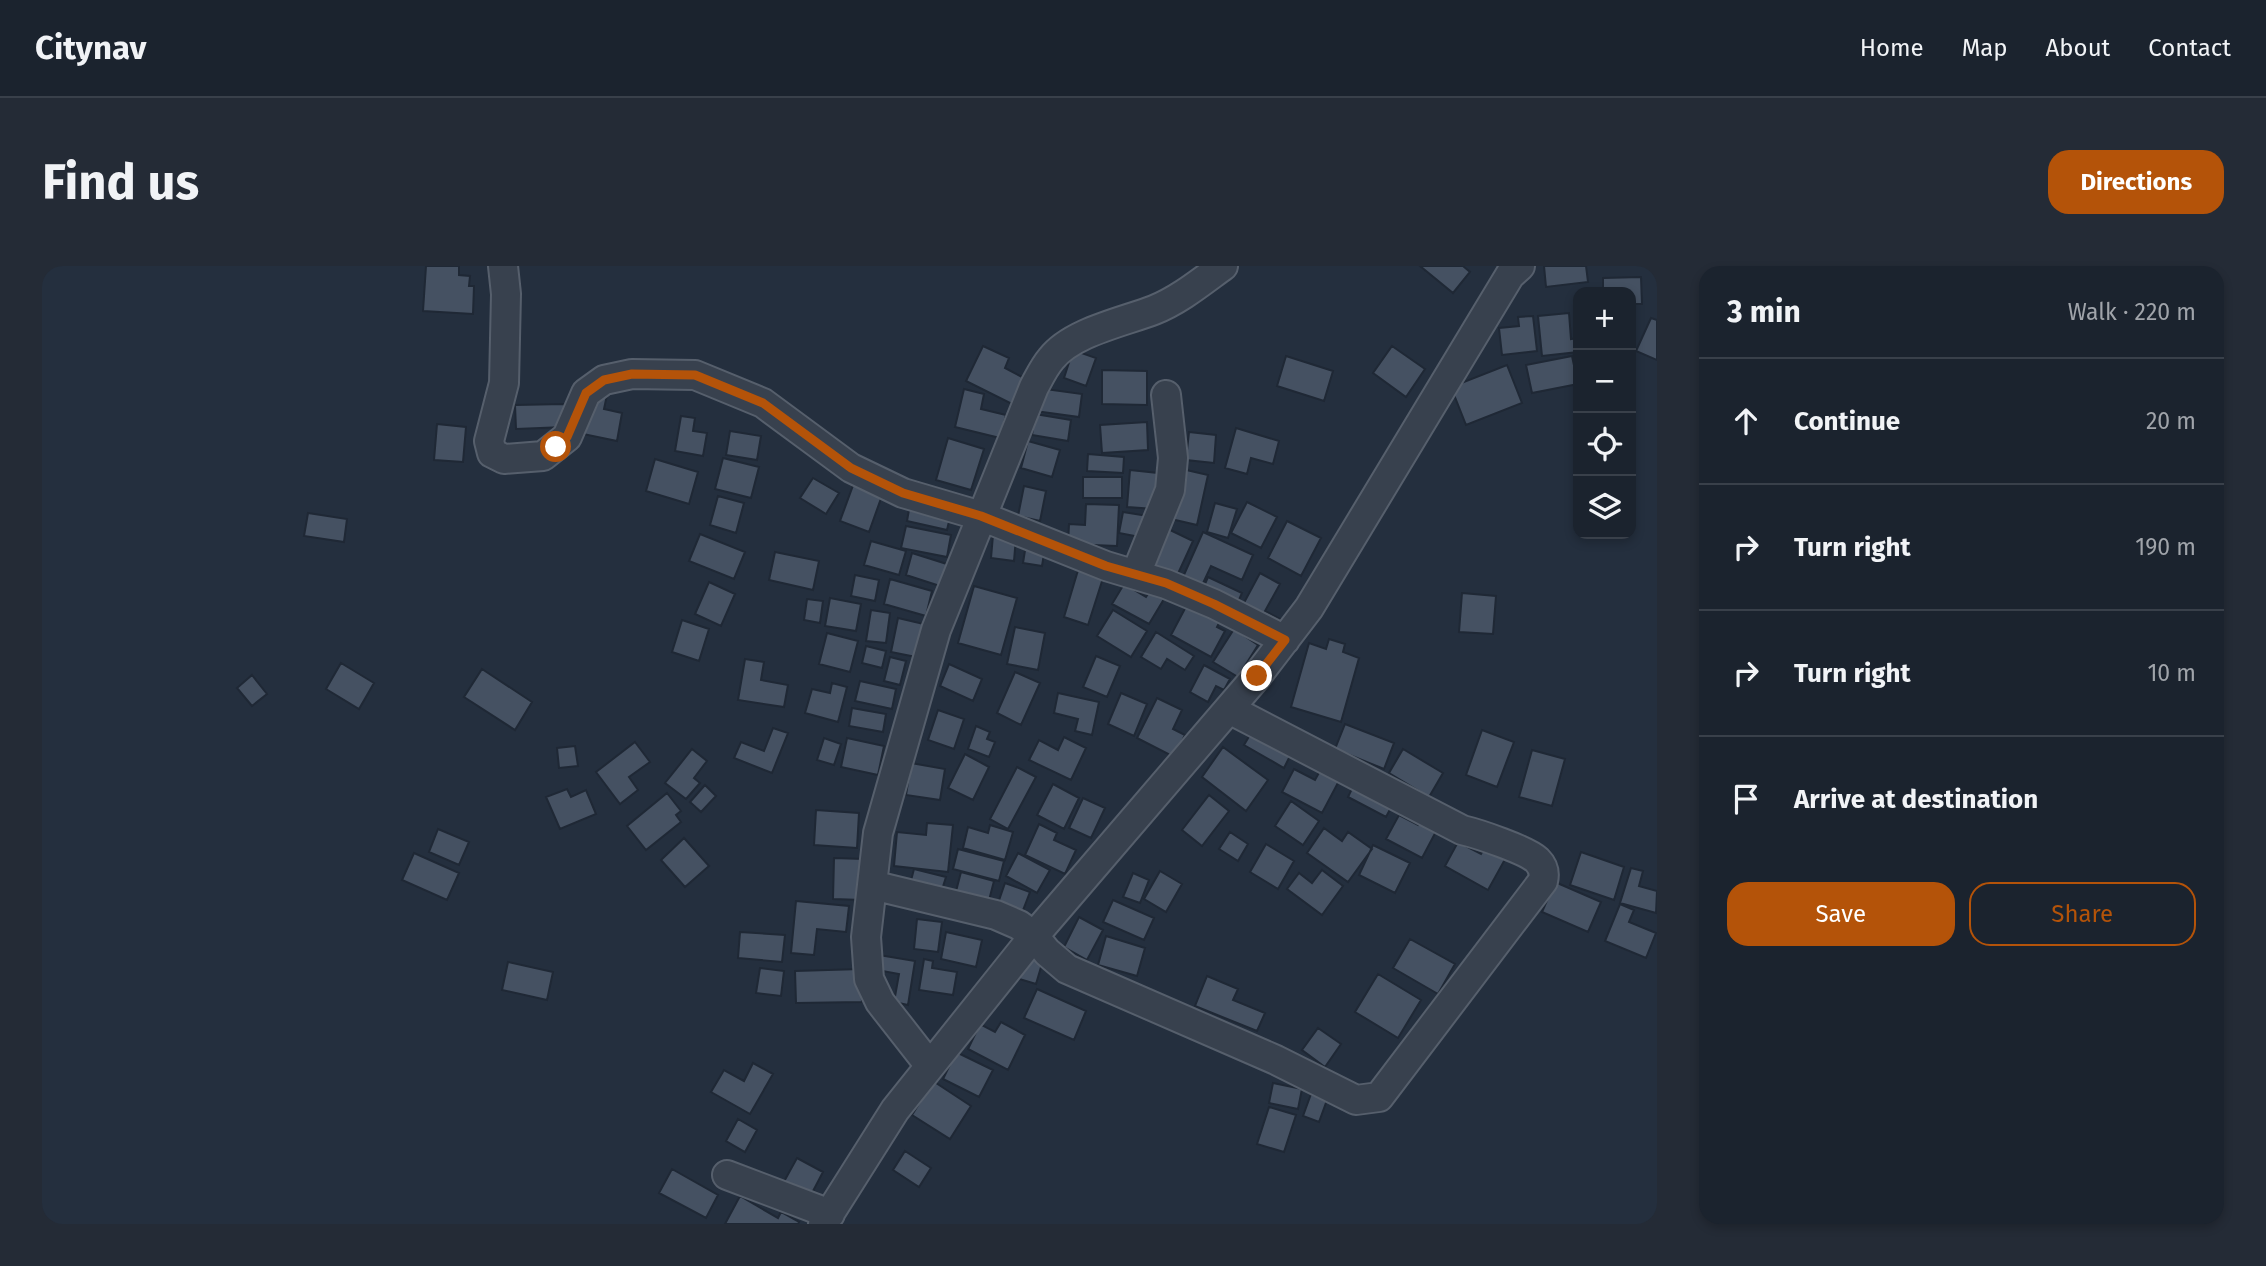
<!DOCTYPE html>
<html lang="en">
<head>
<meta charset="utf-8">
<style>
  body { margin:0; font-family:"Fira Sans",sans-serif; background:#242b36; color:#f1f3f6 }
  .controls { position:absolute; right:21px; top:21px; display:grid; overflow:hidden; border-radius:14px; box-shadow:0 4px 10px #0003 }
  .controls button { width:63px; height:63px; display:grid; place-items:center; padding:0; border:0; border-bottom:2px solid #39404a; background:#1b232e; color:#f1f3f6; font:35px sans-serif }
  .stop { position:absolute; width:21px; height:21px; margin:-16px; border:5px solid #b45309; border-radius:50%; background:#fff }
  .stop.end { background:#b45309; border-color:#fff; box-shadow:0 2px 7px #0008 }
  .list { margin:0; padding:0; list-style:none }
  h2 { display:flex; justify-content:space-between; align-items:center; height:91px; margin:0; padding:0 28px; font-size:30px }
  h2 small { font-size:23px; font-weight:400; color:#a0a4aa }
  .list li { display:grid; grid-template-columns:46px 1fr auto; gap:21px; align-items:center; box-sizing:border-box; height:126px; padding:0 28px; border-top:2px solid #39404a }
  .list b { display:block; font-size:26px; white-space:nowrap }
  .list em { font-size:23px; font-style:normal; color:#a0a4aa }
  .actions { display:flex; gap:14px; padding:21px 28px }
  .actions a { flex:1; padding:16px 0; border:2px solid #b45309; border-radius:21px; text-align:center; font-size:24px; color:#b45309 }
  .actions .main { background:#b45309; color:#fff }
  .icon { flex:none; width:38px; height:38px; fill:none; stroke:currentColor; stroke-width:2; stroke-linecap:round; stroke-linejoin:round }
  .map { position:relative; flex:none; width:1615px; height:958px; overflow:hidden; border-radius:21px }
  header { display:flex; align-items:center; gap:42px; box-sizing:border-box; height:98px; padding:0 35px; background:#1b232e; border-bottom:2px solid #39404a }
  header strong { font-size:33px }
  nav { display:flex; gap:38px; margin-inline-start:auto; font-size:24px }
  .intro { display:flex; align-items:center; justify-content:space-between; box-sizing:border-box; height:168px; padding:0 42px }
  h1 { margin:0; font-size:49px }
  .button { padding:18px 32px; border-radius:21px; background:#b45309; color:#fff; font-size:24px; font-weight:700 }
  main { display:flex; gap:42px; padding:0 42px }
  aside { flex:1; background:#1b232e; border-radius:21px; box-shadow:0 4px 10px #0003 }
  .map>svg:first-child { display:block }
  .building { fill:#455162; stroke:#1f2835; stroke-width:2 }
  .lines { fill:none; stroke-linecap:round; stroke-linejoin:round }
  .minor-casing { stroke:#565f6c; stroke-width:32 }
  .minor { stroke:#38414e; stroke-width:28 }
  .route { stroke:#b45309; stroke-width:9 }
</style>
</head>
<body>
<header>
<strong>Citynav</strong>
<nav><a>Home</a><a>Map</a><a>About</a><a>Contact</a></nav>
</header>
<div class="intro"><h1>Find us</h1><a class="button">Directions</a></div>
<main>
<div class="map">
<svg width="1615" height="958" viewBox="0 0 1615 958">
  <rect width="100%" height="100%" fill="#242f3e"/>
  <!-- building -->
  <path class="building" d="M384 0H417V9L428 10 427 20H432L431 48 381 45Z
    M1378 0H1421L1428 6 1411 27Z
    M1502 0H1544L1546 16 1504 21Z
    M1599 11 1600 38H1589V26H1561V12Z
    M1527 47 1529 73 1536 72V86L1500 90 1496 50Z
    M1491 50 1495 85 1460 89 1457 62 1477 60 1476 51Z
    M1609 52 1615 54V94L1594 85Z
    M941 80 967 92 963 102 982 112 970 138 924 115Z
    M1350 80 1383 103 1364 131 1331 107Z
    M1031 84 1054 92 1044 120 1022 112Z
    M1244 90 1291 105 1282 135 1235 120Z
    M1530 90 1536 118 1490 127 1484 99Z
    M1465 99 1480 137 1424 159 1409 121Z
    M1060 104 1105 105V139L1060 138Z
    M996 122 1040 128 1037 151 993 145Z
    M922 123 942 128 939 143 964 149 958 172 913 161Z
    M549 126 565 129 562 143 580 147 575 175 541 168Z
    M522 138 523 161 474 163 473 139Z
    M993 148 1029 154 1026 175 990 169Z
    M639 150 653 152 651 165 665 167 661 190 633 185Z
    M1105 156 1106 184 1060 187 1058 159Z
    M395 158 424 161 421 196 392 194Z
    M1194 162 1237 175 1231 198 1209 192 1205 208 1183 202Z
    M688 165 719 170 715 194 684 189Z
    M1147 166 1174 169 1172 197 1144 194Z
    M906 172 942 183 929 224 894 214Z
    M986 175 1018 184 1010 211 979 202Z
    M1046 188 1082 191 1081 207 1045 205Z
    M681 192 717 201 709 232 673 223Z
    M613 193 656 206 647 238 604 225Z
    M1140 203 1166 209 1155 259 1129 253Z
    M1088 204 1116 207 1113 243 1085 241Z
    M1041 211H1080V232H1041Z
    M771 212 797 227 784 248 758 232Z
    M813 214 842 224 827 266 798 255Z
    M982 220 1004 225 998 255 976 250Z
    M676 230 702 237 694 267 668 259Z
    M1205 236 1235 251 1219 282 1189 267Z
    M1173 237 1195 243 1186 272 1165 266Z
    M868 238 909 247 905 264 865 255Z
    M1044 238 1077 239 1075 280 1026 278 1027 258 1043 259Z
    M1081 246 1106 250 1103 272 1077 267Z
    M266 247 305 253 302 276 262 270Z
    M1245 255 1279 272 1259 310 1226 292Z
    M864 260 909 269 905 291 859 282Z
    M1124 262 1151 275 1134 312 1107 299Z
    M1161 266 1211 289 1200 314 1169 300 1156 328 1137 320Z
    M658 268 703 286 692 313 647 295Z
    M951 269 974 271 972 295 949 292Z
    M829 275 864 285 857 309 822 299Z
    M984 278 1003 282 1000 300 981 297Z
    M733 286 777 295 771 324 727 314Z
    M870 287 908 299 901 321 864 309Z
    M1037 301 1062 309 1046 359 1022 351Z
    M1218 307 1238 318 1223 345 1238 353 1232 365 1197 346Z
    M813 309 837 314 833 335 809 330Z
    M1166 311 1200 327 1193 343 1159 327Z
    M848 313 890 325 884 350 842 338Z
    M667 316 693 328 679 360 653 348Z
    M1082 318 1104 331 1108 325 1122 333 1107 358 1070 338Z
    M932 320 975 332 959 389 916 377Z
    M1420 327 1454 330 1451 368 1417 366Z
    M788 332 819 338 814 365 783 360Z
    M765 333 781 335 778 357 762 354Z
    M1148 333 1180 351 1175 361 1183 365 1169 391 1129 369Z
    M829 344 848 347 844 377 824 375Z
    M1071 344 1105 365 1089 391 1055 370Z
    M856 352 886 359 879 392 849 386Z
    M640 354 667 363 657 395 630 386Z
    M973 361 1003 367 996 404 965 398Z
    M1192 363 1216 379 1196 411 1171 396Z
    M1114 366 1152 390 1143 404 1125 393 1119 403 1099 391Z
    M785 367 816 375 808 406 777 398Z
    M1287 373 1303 378 1301 386 1317 392 1299 456 1249 441 1267 377 1284 383Z
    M824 380 844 385 840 402 820 397Z
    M1054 390 1078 400 1065 431 1041 421Z
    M848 391 864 395 858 419 842 415Z
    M703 393 722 396 719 414 746 419 742 441 696 434Z
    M299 397 332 417 317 443 284 423Z
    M907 398 940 413 931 435 898 420Z
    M1162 399 1188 413 1182 424 1174 420 1166 436 1148 426Z
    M440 403 490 436 473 464 422 431Z
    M973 406 998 417 979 459 955 447Z
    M210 409 225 428 210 440 195 422Z
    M818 415 854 423 850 443 813 435Z
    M790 417 805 421 796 456 763 447 770 423 788 427Z
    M1016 427 1057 436 1050 469 1033 465 1036 453 1012 447Z
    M1079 427 1105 438 1092 470 1066 458Z
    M1115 432 1140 444 1131 463 1143 469 1132 491 1095 472Z
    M810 442 844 448 841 466 807 460Z
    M896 444 922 453 912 483 886 474Z
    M1303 458 1352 477 1342 503 1293 483Z
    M934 460 948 466 945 473 953 476 947 491 926 483Z
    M731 462 746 467 730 507 692 492 699 476 722 485Z
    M1212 462 1251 484 1242 502 1202 479Z
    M1440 464 1472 476 1455 521 1424 509Z
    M1022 471 1044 482 1029 514 987 494 997 474 1016 484Z
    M782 472 799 478 792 499 775 494Z
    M805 472 842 480 836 509 799 501Z
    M593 476 608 496 587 511 596 524 578 538 554 506Z
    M533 480 536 500 517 502 515 482Z
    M1181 481 1226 514 1204 545 1160 511Z
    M650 483 665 495 652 512 658 517 644 533 623 517Z
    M1361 483 1401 507 1387 531 1347 507Z
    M1490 484 1523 493 1510 540 1477 531Z
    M923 488 947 501 931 534 906 522Z
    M869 497 903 503 898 534 864 529Z
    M975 501 994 511 966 563 948 553Z
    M1252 503 1273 514 1279 503 1298 513 1280 547 1240 526Z
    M1315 512 1354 532 1344 551 1306 531Z
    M1011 518 1037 532 1022 563 995 549Z
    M663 519 674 530 659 546 648 536Z
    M525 523 529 531 544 524 554 548 518 563 504 531Z
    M625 527 639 545 634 549 639 556 604 584 585 560Z
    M1167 529 1187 545 1160 580 1140 564Z
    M1041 532 1063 542 1049 572 1027 562Z
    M1249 535 1277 555 1261 579 1233 560Z
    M774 544 817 547 815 582 772 579Z
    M1357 549 1376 559 1381 550 1398 558 1380 592 1344 573Z
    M885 557 911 559 906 606 852 600 855 566 884 569Z
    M997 558 1015 567 1012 574 1034 584 1023 608 983 589Z
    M948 559 971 566 963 594 921 582 926 561 946 567Z
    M1282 562 1300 575 1306 566 1330 583 1306 616 1265 587Z
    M396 563 427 576 417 599 387 586Z
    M1188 566 1206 578 1196 595 1177 583Z
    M642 572 667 600 643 621 619 594Z
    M1416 576 1439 588 1445 577 1466 588 1446 624 1403 600Z
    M1224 578 1252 595 1236 623 1208 606Z
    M1331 579 1368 597 1353 627 1317 609Z
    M916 583 962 595 957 615 911 603Z
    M1539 586 1582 601 1572 634 1528 619Z
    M372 587 417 607 405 634 360 614Z
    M976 587 1008 604 995 627 964 610Z
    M792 592 822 593 820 634 791 633Z
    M1589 602 1601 605 1597 620 1615 625 1614 647 1578 637Z
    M872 603 904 611 898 630 867 622Z
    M1280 604 1301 620 1280 649 1245 623 1257 607 1270 617Z
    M1118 605 1140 618 1124 646 1102 633Z
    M919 606 952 615 945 642 912 633Z
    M1091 607 1107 614 1098 637 1081 631Z
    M1513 616 1559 636 1546 666 1500 646Z
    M963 617 988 626 978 652 954 643Z
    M1071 634 1112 652 1102 674 1061 656Z
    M754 635 807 640 804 666 775 663 772 689 749 687Z
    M1578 638 1592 644 1587 656 1614 667 1604 692 1563 675Z
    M1037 651 1061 664 1045 694 1022 681Z
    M875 653 900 656 896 686 872 683Z
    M698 666 743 669 740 696 696 692Z
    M904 666 940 674 934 701 899 693Z
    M1064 670 1103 682 1095 710 1056 699Z
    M1368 673 1413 698 1396 728 1351 702Z
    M983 685 1002 691 994 718 974 712Z
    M837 689 873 695 866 739 852 736 857 708 835 704Z
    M882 693 891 695 890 702 915 706 911 729 877 724Z
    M466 696 511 706 505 734 460 724Z
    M718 702 742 705 739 730 714 727Z
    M819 703 820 736 754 737 753 705Z
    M1336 708 1379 734 1356 772 1313 746Z
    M1165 710 1196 723 1191 734 1223 747 1215 765 1153 740Z
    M995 723 1044 745 1032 774 982 752Z
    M959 756 983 769 966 804 926 783 938 758 953 766Z
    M1276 762 1299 778 1283 801 1260 784Z
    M914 786 951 804 937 831 901 813Z
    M711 797 731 808 708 848 669 826 682 804 702 815Z
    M891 815 929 840 908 873 870 849Z
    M1231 817 1260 823 1256 843 1227 837Z
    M1269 828 1285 834 1277 856 1261 850Z
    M1227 841 1254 849 1242 886 1215 878Z
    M696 853 715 864 703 886 684 875Z
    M863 885 889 902 877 921 851 904Z
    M755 892 781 906 771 925 783 931 739 921Z
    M630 903 676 929 664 952 617 927Z
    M698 930 736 952 739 946 757 956 756 958H683Z"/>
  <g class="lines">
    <!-- minor casing -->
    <g class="minor-casing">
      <path id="minor" d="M461 0 464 28 462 117 447 175 450 187 462 193 501 190 525 171 544 127 562 114 590 108 653 109 721 137 809 202 861 227 939 250 1064 300 1124 318 1172 338 1243 374
        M1094 308 1128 224 1131 192 1124 129
        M830 619 954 649 977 659 992 670 1005 686 1025 703 1234 794 1314 834 1337 831 1501 615C1503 607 1501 600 1495 594 1484 584 1437 568 1420 564L1187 443
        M888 800 838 736 827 713 824 671 836 567 894 364 992 121C997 112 1002 101 1009 93 1030 66 1081 56 1112 44 1137 34 1159 16 1181 0
        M685 909 788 948
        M781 958 853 844 992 670 1215 410 1267 342 1468 9 1478 0"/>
    </g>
    <!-- minor -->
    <use href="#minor" class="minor"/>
  </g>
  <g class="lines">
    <!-- route -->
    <path class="route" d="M514 181 525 171 544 127 562 114 590 108 653 109 721 137 809 202 861 227 939 250 1064 300 1124 317 1172 338 1243 374 1215 410"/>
  </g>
</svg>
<div class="controls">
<button>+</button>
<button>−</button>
<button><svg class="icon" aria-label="locate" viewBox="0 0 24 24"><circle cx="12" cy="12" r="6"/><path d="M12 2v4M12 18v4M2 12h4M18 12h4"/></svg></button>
<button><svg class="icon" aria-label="layers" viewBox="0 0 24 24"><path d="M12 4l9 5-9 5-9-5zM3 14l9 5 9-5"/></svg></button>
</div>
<div class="stop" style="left:514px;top:181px"></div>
<div class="stop end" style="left:1215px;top:410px"></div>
</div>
<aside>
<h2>3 min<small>Walk · 220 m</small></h2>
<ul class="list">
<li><svg class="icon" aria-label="ahead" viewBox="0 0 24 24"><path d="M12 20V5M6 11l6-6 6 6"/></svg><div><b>Continue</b></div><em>20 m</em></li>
<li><svg class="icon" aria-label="right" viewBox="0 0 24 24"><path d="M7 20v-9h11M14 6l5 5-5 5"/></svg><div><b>Turn right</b></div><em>190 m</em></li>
<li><svg class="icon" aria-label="right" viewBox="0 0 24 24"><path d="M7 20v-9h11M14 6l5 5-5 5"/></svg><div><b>Turn right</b></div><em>10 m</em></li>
<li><svg class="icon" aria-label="arrive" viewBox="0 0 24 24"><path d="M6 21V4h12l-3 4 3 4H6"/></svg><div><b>Arrive at destination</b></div></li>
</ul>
<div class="actions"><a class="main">Save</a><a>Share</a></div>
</aside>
</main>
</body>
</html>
